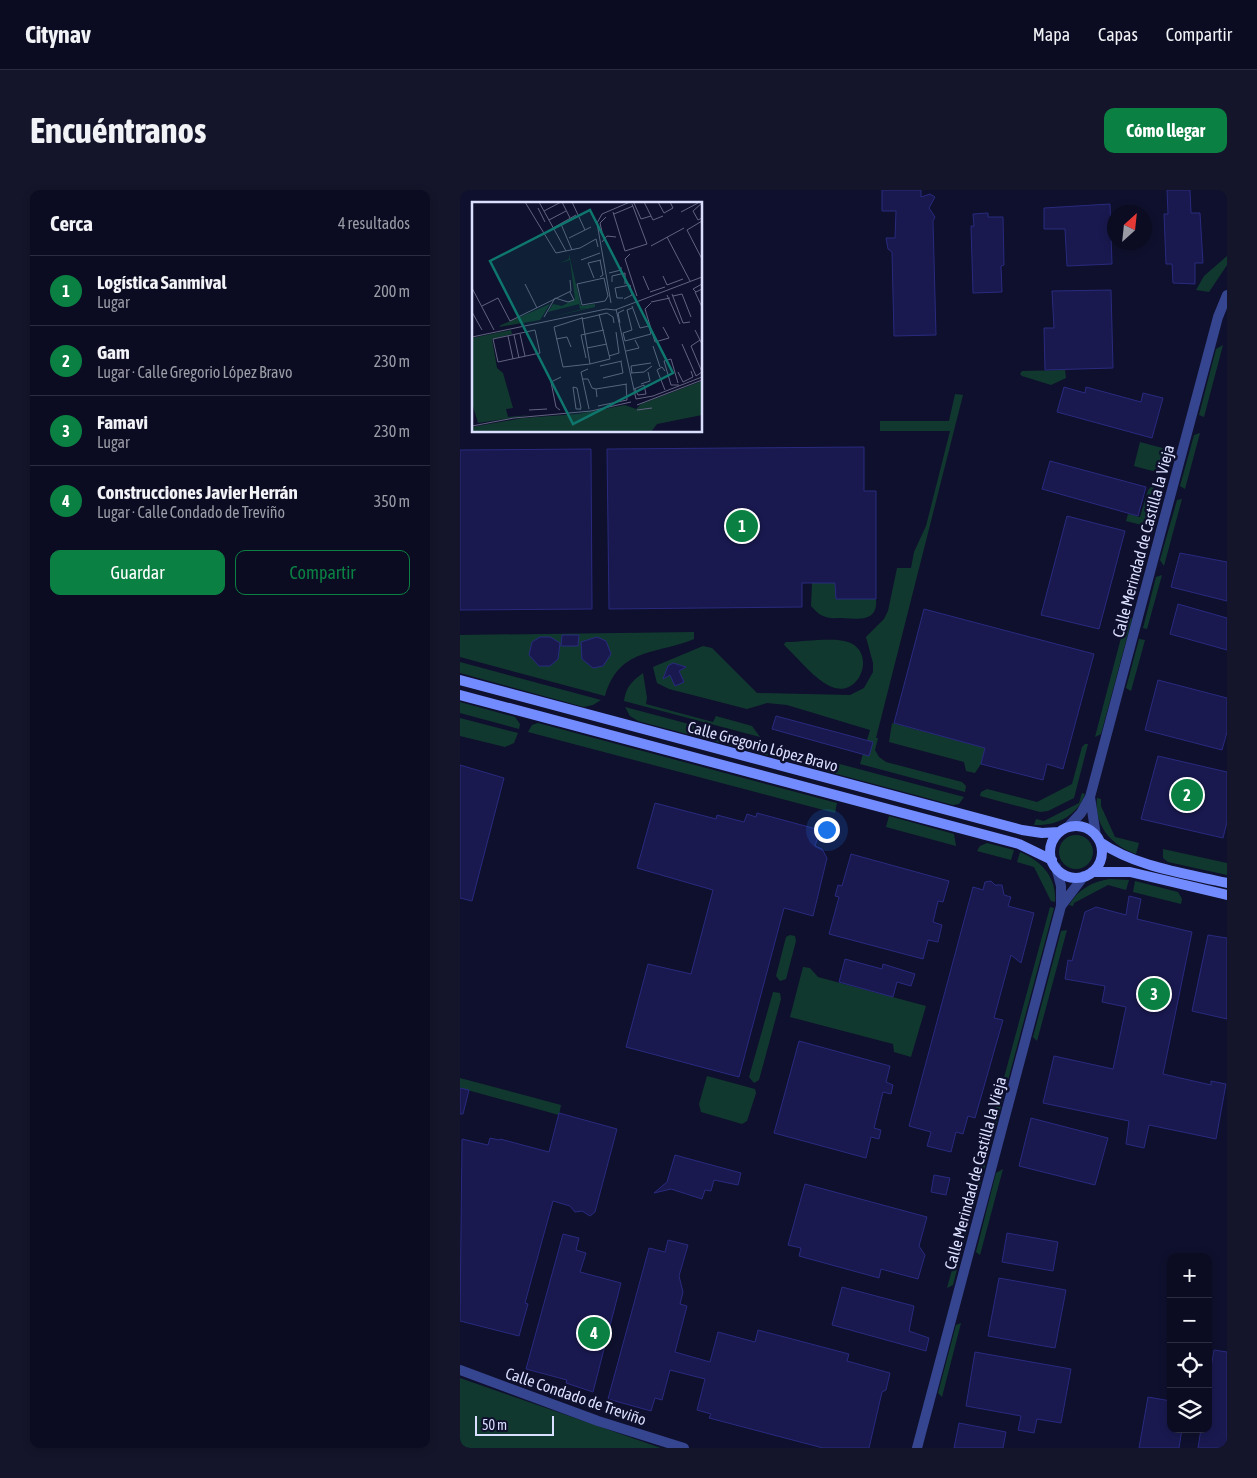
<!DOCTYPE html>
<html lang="es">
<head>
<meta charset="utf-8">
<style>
  body { margin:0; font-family:"Asap Condensed",sans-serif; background:#14152a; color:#f1f3f6 }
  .controls { position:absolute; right:15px; bottom:15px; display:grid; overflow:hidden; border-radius:10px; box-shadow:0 2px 8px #0003 }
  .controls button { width:45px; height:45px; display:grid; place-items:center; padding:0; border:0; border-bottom:1px solid #2b2c40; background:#0b0c22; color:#f1f3f6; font:25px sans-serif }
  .compass { position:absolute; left:647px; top:15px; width:45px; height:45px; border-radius:50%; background:#0b0c22; box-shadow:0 2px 8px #0003; rotate:27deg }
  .scale { position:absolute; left:15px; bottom:12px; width:79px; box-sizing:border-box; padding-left:5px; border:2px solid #dbdfff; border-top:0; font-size:14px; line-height:18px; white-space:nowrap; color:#dbdfff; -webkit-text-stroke:4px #0f102d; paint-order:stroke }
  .you { position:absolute; left:366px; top:639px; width:18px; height:18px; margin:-12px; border:4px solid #fff; border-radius:50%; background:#1a73e8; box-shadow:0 0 0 8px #1a73e833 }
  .badge { display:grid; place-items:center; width:32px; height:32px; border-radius:50%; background:#0b8043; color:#fff; font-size:16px; font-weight:700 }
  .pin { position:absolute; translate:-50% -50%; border:2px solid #fff; box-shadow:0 1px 5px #0006 }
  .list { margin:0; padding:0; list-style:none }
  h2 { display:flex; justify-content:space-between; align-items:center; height:65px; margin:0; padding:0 20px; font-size:21px }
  h2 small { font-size:16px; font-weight:400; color:#9a9ba5 }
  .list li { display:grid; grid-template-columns:32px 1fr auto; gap:15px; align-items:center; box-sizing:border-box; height:70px; padding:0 20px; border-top:1px solid #2b2c40 }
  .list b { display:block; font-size:19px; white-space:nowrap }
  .list p { margin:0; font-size:16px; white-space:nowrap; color:#9a9ba5 }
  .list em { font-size:16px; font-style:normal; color:#9a9ba5 }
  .actions { display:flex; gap:10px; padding:15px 20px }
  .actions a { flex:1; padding:11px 0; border:1px solid #0b8043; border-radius:10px; text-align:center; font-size:18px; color:#0b8043 }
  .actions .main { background:#0b8043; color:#fff }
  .icon { flex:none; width:28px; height:28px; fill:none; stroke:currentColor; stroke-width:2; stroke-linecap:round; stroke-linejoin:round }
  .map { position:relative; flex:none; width:767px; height:1258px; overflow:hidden; border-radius:10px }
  header { display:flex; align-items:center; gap:30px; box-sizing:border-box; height:70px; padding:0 25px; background:#0b0c22; border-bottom:1px solid #2b2c40 }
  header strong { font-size:24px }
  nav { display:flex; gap:28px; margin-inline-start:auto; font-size:18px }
  .intro { display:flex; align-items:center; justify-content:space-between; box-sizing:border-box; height:120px; padding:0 30px }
  h1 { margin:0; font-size:35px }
  .button { padding:12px 22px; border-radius:10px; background:#0b8043; color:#fff; font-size:18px; font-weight:700 }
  main { display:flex; gap:30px; padding:0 30px }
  aside { flex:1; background:#0b0c22; border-radius:10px; box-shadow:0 2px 8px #0003 }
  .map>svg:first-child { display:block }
  .green { fill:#11382f }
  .building { fill:#191950; stroke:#292a7e }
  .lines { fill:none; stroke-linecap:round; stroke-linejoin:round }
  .minor { stroke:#364590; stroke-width:10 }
  .secondary { stroke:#728bff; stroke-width:10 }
  .labels { text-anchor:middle; stroke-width:5; stroke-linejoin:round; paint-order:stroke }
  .street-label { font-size:16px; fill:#dbdfff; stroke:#0f102d }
  .inset-road { fill:none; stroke:#616381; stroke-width:1 }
  .view { fill:#0f766e; fill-opacity:0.15; stroke:#0f766e; stroke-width:2.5 }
  .inset-edge { fill:none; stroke:#dbdfff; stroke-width:2.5 }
</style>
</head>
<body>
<header>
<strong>Citynav</strong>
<nav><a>Mapa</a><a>Capas</a><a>Compartir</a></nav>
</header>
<div class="intro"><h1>Encuéntranos</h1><a class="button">Cómo llegar</a></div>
<main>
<aside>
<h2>Cerca<small>4 resultados</small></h2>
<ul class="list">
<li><span class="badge">1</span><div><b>Logística Sanmival</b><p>Lugar</p></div><em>200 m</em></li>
<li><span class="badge">2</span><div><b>Gam</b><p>Lugar · Calle Gregorio López Bravo</p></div><em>230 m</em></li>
<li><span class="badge">3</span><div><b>Famavi</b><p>Lugar</p></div><em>230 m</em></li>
<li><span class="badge">4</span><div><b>Construcciones Javier Herrán</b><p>Lugar · Calle Condado de Treviño</p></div><em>350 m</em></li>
</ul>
<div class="actions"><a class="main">Guardar</a><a>Compartir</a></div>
</aside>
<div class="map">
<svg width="767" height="1258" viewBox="0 0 767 1258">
  <rect width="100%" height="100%" fill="#0f102d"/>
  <!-- green -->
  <path class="green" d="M767 66V75L749 102 736 100 744 86Z
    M763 155 744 227 739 225 756 159Z
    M605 180 606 188 591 195 562 186 560 184 562 181Z
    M495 204 503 205 416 548H418L415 560 419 567 426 572 502 592 506 596 505 602 400 574 410 540 327 515 307 513 287 519 209 499 197 493 193 477 243 456 252 458 297 503 390 505 404 498 413 482V473L406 447 424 429 428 421 437 378H451L454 362 466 336 490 241H420V231H489Z
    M740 243 725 299 720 296 734 245Z
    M680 252 706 259 700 283 674 276Z
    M691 297 696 298 686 336 666 331 668 324 680 327 688 300Z
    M722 309 704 376 700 370 717 310Z
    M702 385 687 439 683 438 696 387Z
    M352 393H375L376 409H416C418 432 399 429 382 428 375 428 370 429 363 426 358 424 355 420 351 416Z
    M668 421 672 429 641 544 635 547Z
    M234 442V449C196 465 159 457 145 506L0 467V445Z
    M679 449 685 450 671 501 666 498Z
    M326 452C343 452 373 447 388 452 417 462 400 508 372 497 355 490 339 469 325 456L324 454Z
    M0 472 141 510 133 515 124 517 0 483Z
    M183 483 187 508 186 514 253 532 256 526 292 536 300 547 164 511C166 497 172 491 183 483Z
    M0 512 55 527 60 534 59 539 0 523Z
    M165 517 504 607 499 614 493 615 178 531 170 526Z
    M0 528 58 543 54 553 45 557 0 546Z
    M78 533 377 613 375 623 68 542 72 535Z
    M432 533 525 558 521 574 515 583 506 581 504 572 429 552Z
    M625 554H628L614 608 588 621 580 622 520 606 521 602 527 599 577 612 612 594 622 557Z
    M622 603 625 604C617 626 597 636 574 635L576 629 584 631 619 613Z
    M637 608 641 609V616L655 647 679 653 676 664C651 655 634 636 637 608Z
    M429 626 494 644 496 656 426 637Z
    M599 662a17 17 0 1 1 34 0a17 17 0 1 1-34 0Z
    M527 653 554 660 551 670 517 661 520 656Z
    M703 659 767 673V685L708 672 703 668Z
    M560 662C582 671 597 688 595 712L591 711 574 677 557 672Z
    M650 689 669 690 666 700 648 695 614 713 613 716 609 715C619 699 631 692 650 689Z
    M675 691 718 702 722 709 721 714 673 702Z
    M590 717 594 718 513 1021 507 1025Z
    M607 740 577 851 573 847 601 741Z
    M330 745 335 746 336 751 326 789 320 791 316 786 326 747Z
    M343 777 350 778 358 787 466 816 451 867 434 862 433 854 330 827Z
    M313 802 320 803 321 809 299 890 294 893 289 887Z
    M247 886 295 899 296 903 287 931 282 934 241 922 239 914Z
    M0 888 101 915 99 925 0 898Z
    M543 979 520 1065 516 1062 536 983Z
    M504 1037 507 1041 493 1095 487 1098Z
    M501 1133 482 1207 478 1203 496 1135Z
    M0 1188 201 1258H0Z"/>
  <!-- building -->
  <path class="building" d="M422 0H461V7L470 4 475 7 469 18 475 27 473 31 476 145 434 146 432 62 428 59 426 48H435L436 21H422Z
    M707 0H730L731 23H740L743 73H735V94L713 93 712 74H706L704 24H708Z
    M650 14 652 74 607 76 605 39H584V18Z
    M528 23V27H543L544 75 541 76 542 102 513 103 511 36H514L513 24Z
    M651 100 653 178 585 180 584 138H594L592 101Z
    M604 197 625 203 626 197 681 212 683 203 703 208 692 248 597 222Z
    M404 257V301H416V409H376L375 393H342V417L149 419 147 259Z
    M131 259 132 419 0 420V260Z
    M590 271 686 297 678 326 582 299Z
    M607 326 665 341 639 439 581 425Z
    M720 363 767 372V411L711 397Z
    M718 414 767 428V460L710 444Z
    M464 419 634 464 603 579 587 574 583 590 521 574 525 558 434 533Z
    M102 445H119L118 456H101Z
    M80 447H90L100 453 98 469 90 476H79L69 465 72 452Z
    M137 447 146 451 151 464 143 476 133 478 122 469 121 452Z
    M213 473 226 477 219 481 224 492 215 496 210 485 203 489 208 476Z
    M698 490 767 508V542L762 560 685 540Z
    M316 526 413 552 409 566 312 539Z
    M698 566 767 582V632L763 648 681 629Z
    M0 575 44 588 12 711 0 708Z
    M195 613 256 629 257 625 284 632 287 624 296 627 297 623 360 640 355 656 362 659 367 668 353 726 324 718 279 887 166 857 188 774 231 784 253 700 177 678Z
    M391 664 489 691 483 712 478 711 473 732 482 735 478 752 468 750 463 769 369 744 379 707 375 706 378 695 382 696Z
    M531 691 535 695H542L544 705 551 707 548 716 574 723 561 773 551 765 534 828 543 830 515 928 508 926 503 944 496 942 491 962 467 956 471 942 449 936 513 697 523 700 525 692Z
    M669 706 681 709 677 729 732 742 703 884 751 895V891L766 894 756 949 689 935 684 958 666 954 669 931 583 913 594 866 653 879 666 817 642 812 645 796 605 789 608 770 612 771 625 722 636 717 666 725Z
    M748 745 767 748V829L732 821Z
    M385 769 422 779 423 774 455 784 451 796 437 792 433 807 379 792Z
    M339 851 430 876 426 892 433 895 431 904 423 902 414 938 421 940 419 949 411 947 406 968 314 943Z
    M0 898 9 900 3 924H0Z
    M99 923 157 939 135 1022 130 1026 122 1021 115 1022 110 1016 93 1011 65 1113 68 1114 59 1146 0 1131 2 949 28 955 30 948 39 950 40 949 89 962Z
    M571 928 648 948 635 995 559 976Z
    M215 965 281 983 278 995 254 990 251 1001 245 1000 242 1009 211 999 194 1003 207 992Z
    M474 985 490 988 486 1005 471 1002Z
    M345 994 467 1027 459 1056 465 1065 458 1089 421 1079 419 1088 339 1066 341 1058 328 1055Z
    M547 1043 598 1052 593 1081 542 1072Z
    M103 1044 119 1048 116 1060 126 1063 120 1082 161 1093 133 1202 106 1193 107 1190 66 1179Z
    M208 1050 228 1055 219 1086 223 1102 220 1114 227 1116 215 1162 250 1172 258 1142 295 1152 298 1140 389 1164 387 1171 430 1183 426 1200 422 1202 409 1258H363L249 1228 251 1224 237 1220 245 1189 210 1180 202 1210 195 1208 191 1221 148 1209 189 1058 205 1062Z
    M539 1088 606 1100 595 1158 528 1146Z
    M382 1097 454 1116 449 1141 469 1148 466 1161 372 1135Z
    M754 1160 767 1162V1258H738L741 1239H748V1196Z
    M515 1162 611 1179 601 1233 577 1229 574 1243 558 1240 561 1226 506 1216Z
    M688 1207 711 1211V1239H722L719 1258H679Z
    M499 1233 546 1242 543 1258H494Z"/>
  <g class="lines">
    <!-- minor -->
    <path class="minor" d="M630 607 636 646
      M608 637 621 623 630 607 758 127 767 105
      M601 716 624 686
      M0 1180 138 1231 224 1258
      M457 1258 601 716V696L596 677"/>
    <!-- secondary -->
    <path class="secondary" d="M0 490 562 640 582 643 599 642
      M0 505 559 654 592 670
      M590 662a26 26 0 1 1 52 0a26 26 0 1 1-52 0Z
      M640 652C676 677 724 683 767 693
      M632 682H670L767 705"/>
  </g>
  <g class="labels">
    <!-- street labels -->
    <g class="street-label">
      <text transform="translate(683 351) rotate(-75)" y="6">Calle Merindad de Castilla la Vieja</text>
      <text transform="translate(303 556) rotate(15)" y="6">Calle Gregorio López Bravo</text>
      <text transform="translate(515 983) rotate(-75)" y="6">Calle Merindad de Castilla la Vieja</text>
      <text transform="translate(116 1206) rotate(19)" y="6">Calle Condado de Treviño</text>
    </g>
  </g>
  <!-- overview -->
  <g transform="translate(12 12)">
    <rect width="230" height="230" fill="#0f102d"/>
    <path d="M97 52 109 104 123 102V105L75 116 115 106 108 107 107 102 76 110 81 102 90 104 103 97 98 58 88 61 97 57ZM78 102 68 118 27 125 29 123ZM39 128 40 132 20 137 25 166 31 171 41 206 34 207 36 215 59 213 6 221 0 201V136ZM230 179V213L185 222 179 230H0V225L51 216 106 212 153 203 164 207 169 202Z" fill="#11382f"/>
    <path class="inset-road" d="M53 0 84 51 108 46 124 37 126 45M67 0 94 49M90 0 98 16M100 0 113 28M172 0 181 18 191 14M186 0 192 11 201 6 198 0M162 1 169 17 179 14M230 1 221 9 226 18 230 16M66 6 73 20M72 9 89 0M141 10 153 49 175 42 160 2M209 10 226 1M142 12 161 4M77 18 94 9M230 19 215 28 230 57M89 22 100 48M81 26 104 13M130 30 128 21 134 15M195 35 218 79M97 36 119 25M130 40 135 34 144 35M179 44 212 26M158 52 153 57 165 94M109 58 128 51M128 58 131 73 128 75M137 71 149 68V65M171 74 177 88M191 74 195 83 211 77M122 76 116 61 129 58M132 76 136 94 133 99 110 103 105 82ZM140 80V74L153 71V82M53 82 65 106M230 82 221 87 224 90 230 87M0 86 22 128M178 90 193 85M223 90 230 105M200 92 211 121 218 120M195 93 208 122M201 94 210 92 219 115M151 96H145L143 86 158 83 160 93 152 97M179 100 198 96M139 101 125 21 130 12 158 0M179 101 173 107 183 140 197 136 191 125M10 104 26 96 38 119 99 89 98 78M160 104 168 126 177 124 179 132 153 139 151 131 160 128 155 108 160 106M144 107 164 197M0 110 10 128M72 115 83 96 96 100 102 98 98 90M110 115 118 162 138 157 127 112M110 116 82 125 91 165 118 162M110 117 135 111 141 115 142 121M148 121 146 111 152 108M63 128 68 151 26 160 21 137ZM223 128 230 142M48 132 53 154M42 133 47 156M36 134 41 157M0 135 134 107 143 108 230 75M84 137 95 135 99 145M210 142 224 174 230 170 219 144 228 138M181 144 188 165M115 146 135 142M154 149 167 146 163 138M137 154 147 151 144 130M114 156 109 133 132 128M128 164 150 159M116 167 109 170 117 207M206 170 211 180 221 175 219 169M159 171 172 170 180 164M160 171 159 164 179 161M131 176 151 171 149 160M110 177H116L120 186 124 187M206 181 199 157 192 159 199 183H207M169 182 178 179 176 170M162 187 172 183 174 192 166 193 163 187M193 188 185 168 190 165 193 169M125 195 124 187 155 182M164 197 181 194 230 175M165 203 230 178M126 204 155 198 154 182M108 207H104L101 185 105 186 109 206 108 208M57 208 75 207M88 208 84 205 79 180 89 175M165 208 180 206M0 224 42 216 119 209 159 200"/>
    <path class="view" d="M118 8 201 171 101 222 18 59Z"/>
    <rect width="230" height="230" class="inset-edge"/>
  </g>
</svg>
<div class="controls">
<button>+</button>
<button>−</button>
<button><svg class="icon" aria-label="locate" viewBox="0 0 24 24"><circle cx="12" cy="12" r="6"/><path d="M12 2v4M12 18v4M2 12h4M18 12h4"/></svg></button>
<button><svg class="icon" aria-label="layers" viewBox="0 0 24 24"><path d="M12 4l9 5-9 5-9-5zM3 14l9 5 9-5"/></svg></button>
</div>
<svg class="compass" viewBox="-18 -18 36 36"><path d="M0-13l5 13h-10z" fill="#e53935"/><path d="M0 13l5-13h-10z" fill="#9a9ba5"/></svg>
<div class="scale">50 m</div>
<div class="you"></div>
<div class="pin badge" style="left:282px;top:336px">1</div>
<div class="pin badge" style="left:727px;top:605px">2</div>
<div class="pin badge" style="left:694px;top:804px">3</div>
<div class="pin badge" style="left:134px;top:1143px">4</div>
</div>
</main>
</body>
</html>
